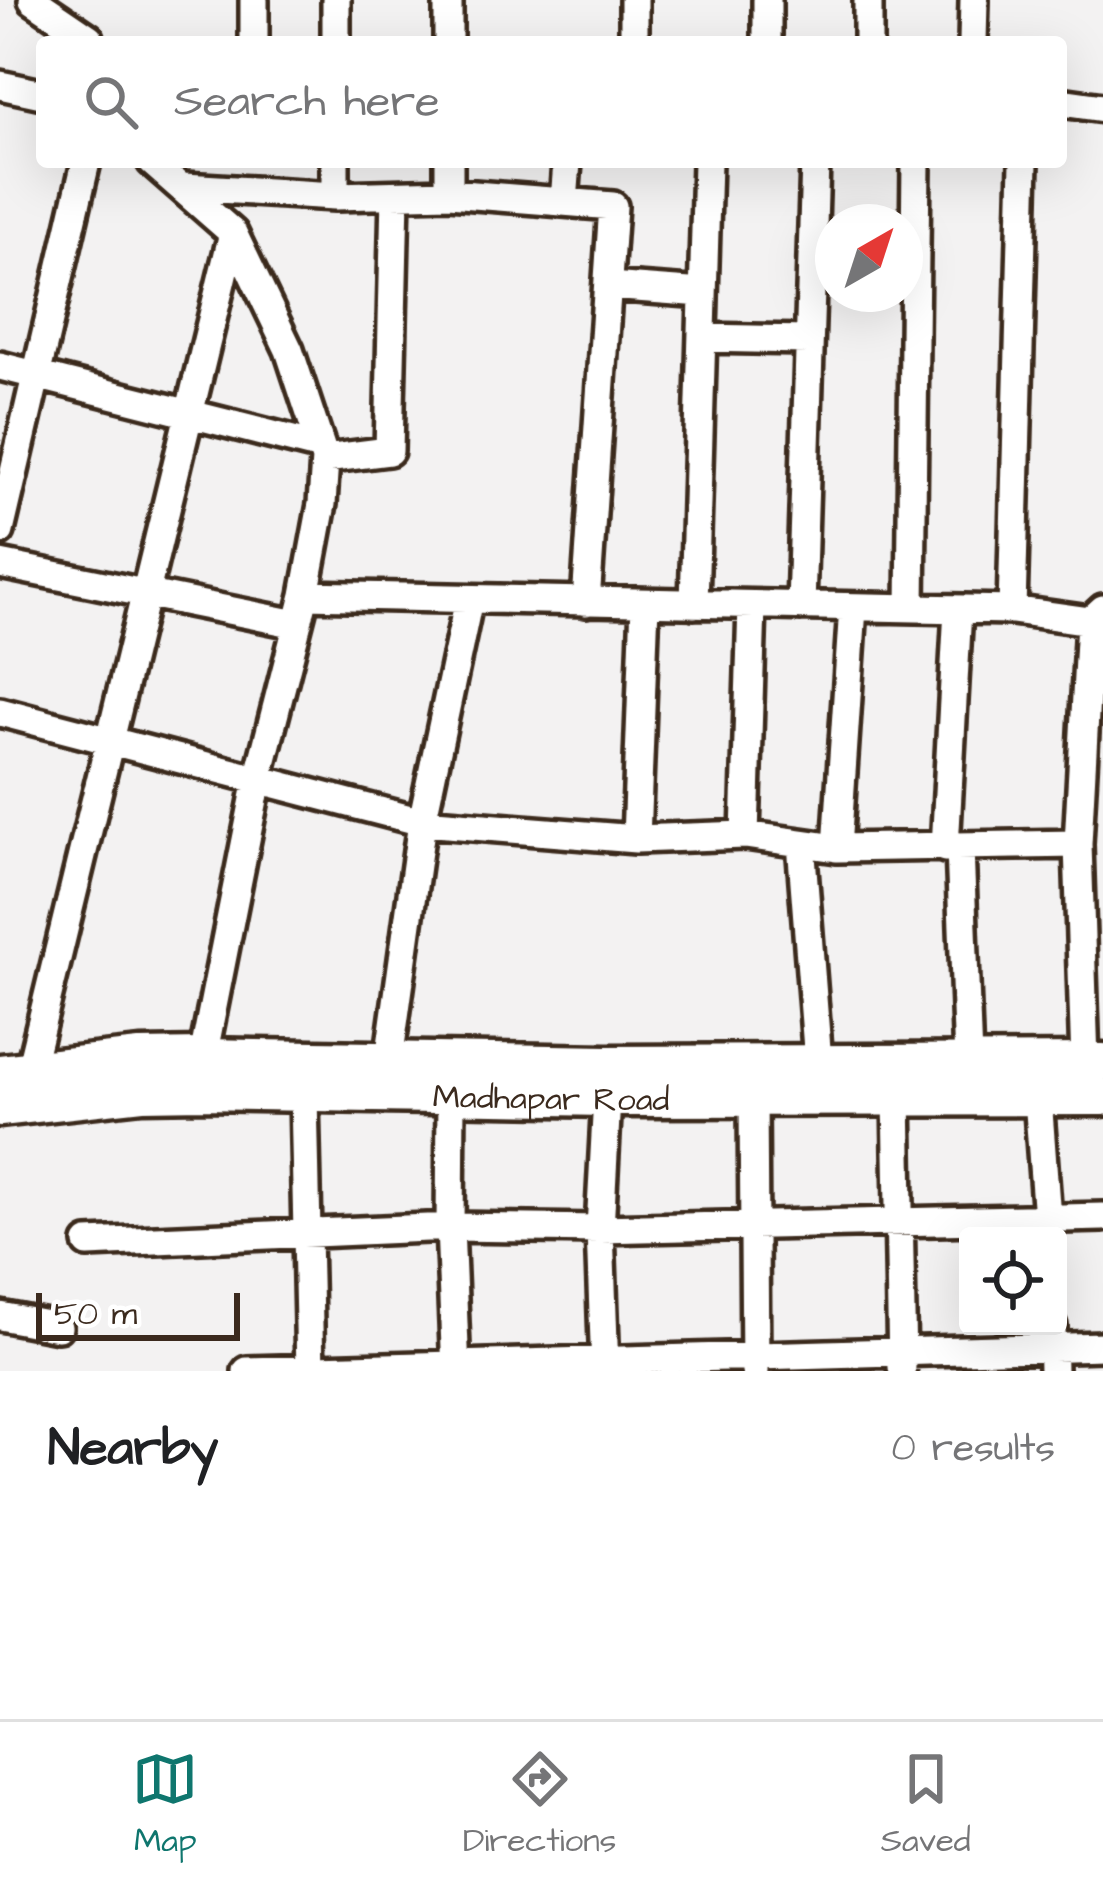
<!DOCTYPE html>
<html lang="en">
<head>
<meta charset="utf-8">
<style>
  body { margin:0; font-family:"Architects Daughter",sans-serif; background:#f6f6f6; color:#202124 }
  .controls { position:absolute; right:36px; bottom:36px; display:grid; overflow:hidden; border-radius:12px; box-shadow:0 12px 48px #0002 }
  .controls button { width:108px; height:108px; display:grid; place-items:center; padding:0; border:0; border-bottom:3px solid #e0e0e0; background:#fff; color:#202124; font:60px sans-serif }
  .compass { position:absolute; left:815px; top:204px; width:108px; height:108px; border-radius:50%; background:#fff; box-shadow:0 12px 48px #0002; rotate:39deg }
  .scale { position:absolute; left:36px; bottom:30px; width:204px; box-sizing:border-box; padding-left:12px; border:6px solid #3b2a1e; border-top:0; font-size:33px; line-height:42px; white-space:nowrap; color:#3b2a1e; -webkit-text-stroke:9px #fff; paint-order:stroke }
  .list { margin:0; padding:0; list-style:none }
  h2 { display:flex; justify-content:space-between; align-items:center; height:156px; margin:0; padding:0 48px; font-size:51px }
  h2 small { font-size:39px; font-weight:400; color:#757577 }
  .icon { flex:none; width:66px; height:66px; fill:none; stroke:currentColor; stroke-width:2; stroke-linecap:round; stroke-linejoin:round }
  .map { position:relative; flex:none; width:1103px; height:1371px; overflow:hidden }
  .search { position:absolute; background:#fff; box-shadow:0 12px 48px #0002; left:36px; right:36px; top:36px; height:132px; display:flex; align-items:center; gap:30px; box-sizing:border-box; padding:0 42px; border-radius:12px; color:#757577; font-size:45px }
  .sheet { height:348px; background:#fff }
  nav { display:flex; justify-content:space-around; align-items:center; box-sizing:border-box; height:168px; border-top:3px solid #e0e0e0; background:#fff; font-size:33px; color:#757577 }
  nav a { display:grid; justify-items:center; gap:6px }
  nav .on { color:#0f766e }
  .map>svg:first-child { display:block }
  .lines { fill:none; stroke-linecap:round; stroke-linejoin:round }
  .street-casing { stroke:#3b2a1e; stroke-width:36 }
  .secondary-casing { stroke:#3b2a1e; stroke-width:45 }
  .street { stroke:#fff; stroke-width:27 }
  .secondary { stroke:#fff; stroke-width:36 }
  .labels { text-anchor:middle; stroke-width:10; stroke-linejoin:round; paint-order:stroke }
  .street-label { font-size:33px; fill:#3b2a1e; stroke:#fff }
</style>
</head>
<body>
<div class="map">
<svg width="1103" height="1371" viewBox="0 0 1103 1371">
  <rect width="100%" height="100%" fill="#f3f2f2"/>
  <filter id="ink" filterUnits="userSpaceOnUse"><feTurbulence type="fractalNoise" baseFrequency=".00833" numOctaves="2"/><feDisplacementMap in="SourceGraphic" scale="24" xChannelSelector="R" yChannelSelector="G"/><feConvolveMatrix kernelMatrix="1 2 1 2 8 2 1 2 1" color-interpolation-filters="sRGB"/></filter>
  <g filter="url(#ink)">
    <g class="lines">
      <!-- street casing -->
      <g class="street-casing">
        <path id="street" d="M33 0 89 38
          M254 0V42
          M448 0V42
          M336 42V0
          M634 42V0
          M767 42V0
          M868 42V0
          M973 42 974 0
          M0 85 42 94
          M1061 102 1103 108
          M152 162 233 233 289 350 325 459 322 504 305 595 258 779 203 1057
          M449 162V193
          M184 187 335 196 449 193 613 206 586 602
          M335 196V162
          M564 202 567 162
          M609 286 703 293
          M702 338 809 340
          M0 366 321 447
          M325 459 389 451 395 195
          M0 531 86 162
          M0 564 297 624
          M305 595 1012 610 1090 621 1103 609
          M694 604 707 162
          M801 606 815 162
          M911 608 916 162
          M1012 610 1024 162
          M0 712 422 822 636 839 745 835 837 848 1078 844
          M745 835 752 605
          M636 839 645 603
          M801 843 818 1062
          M837 848 853 607
          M945 848 958 609
          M960 848 968 1062
          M389 1060 422 822 469 599
          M1085 1063 1078 844 1090 621
          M30 1070 233 233
          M304 1096 310 1371
          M451 1096 450 1227 456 1371
          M753 1098 755 1371
          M897 1098 902 1367
          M1038 1098 1048 1232
          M88 1243 450 1227 600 1229 1103 1217
          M0 1316 58 1327
          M1052 1326 1053 1371
          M247 1371 1103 1346
          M605 1371 600 1229 607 1098"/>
      </g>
      <!-- secondary casing -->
      <g class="secondary-casing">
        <g id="secondary">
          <path d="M0 1073 140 1058 203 1057 607 1064 1103 1062"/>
          <path id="s1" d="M0 1108 142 1092 203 1091 607 1098 1103 1097"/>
        </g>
      </g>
      <!-- street -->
      <use href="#street" class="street"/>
      <!-- secondary -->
      <use href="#secondary" class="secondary"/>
    </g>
  </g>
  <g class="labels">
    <!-- street labels -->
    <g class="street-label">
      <text dy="12" stroke="none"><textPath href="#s1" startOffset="552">Madhapar Road</textPath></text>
    </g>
  </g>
</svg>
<div class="controls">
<button><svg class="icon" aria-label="locate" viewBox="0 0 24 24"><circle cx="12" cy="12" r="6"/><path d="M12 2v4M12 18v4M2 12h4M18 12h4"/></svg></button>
</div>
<svg class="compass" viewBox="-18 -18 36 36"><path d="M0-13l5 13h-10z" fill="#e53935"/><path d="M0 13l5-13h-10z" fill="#757577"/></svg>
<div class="scale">50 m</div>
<div class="search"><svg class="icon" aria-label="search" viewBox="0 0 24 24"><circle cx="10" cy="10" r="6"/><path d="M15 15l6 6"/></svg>Search here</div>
</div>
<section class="sheet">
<h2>Nearby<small>0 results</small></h2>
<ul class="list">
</ul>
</section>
<nav>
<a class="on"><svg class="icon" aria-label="map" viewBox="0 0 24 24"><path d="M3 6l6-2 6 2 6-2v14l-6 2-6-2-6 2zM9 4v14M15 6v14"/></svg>Map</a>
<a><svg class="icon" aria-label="directions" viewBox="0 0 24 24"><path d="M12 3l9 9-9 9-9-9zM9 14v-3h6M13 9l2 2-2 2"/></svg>Directions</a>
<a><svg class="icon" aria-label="saved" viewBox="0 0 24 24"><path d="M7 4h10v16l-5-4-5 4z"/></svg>Saved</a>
</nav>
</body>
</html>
